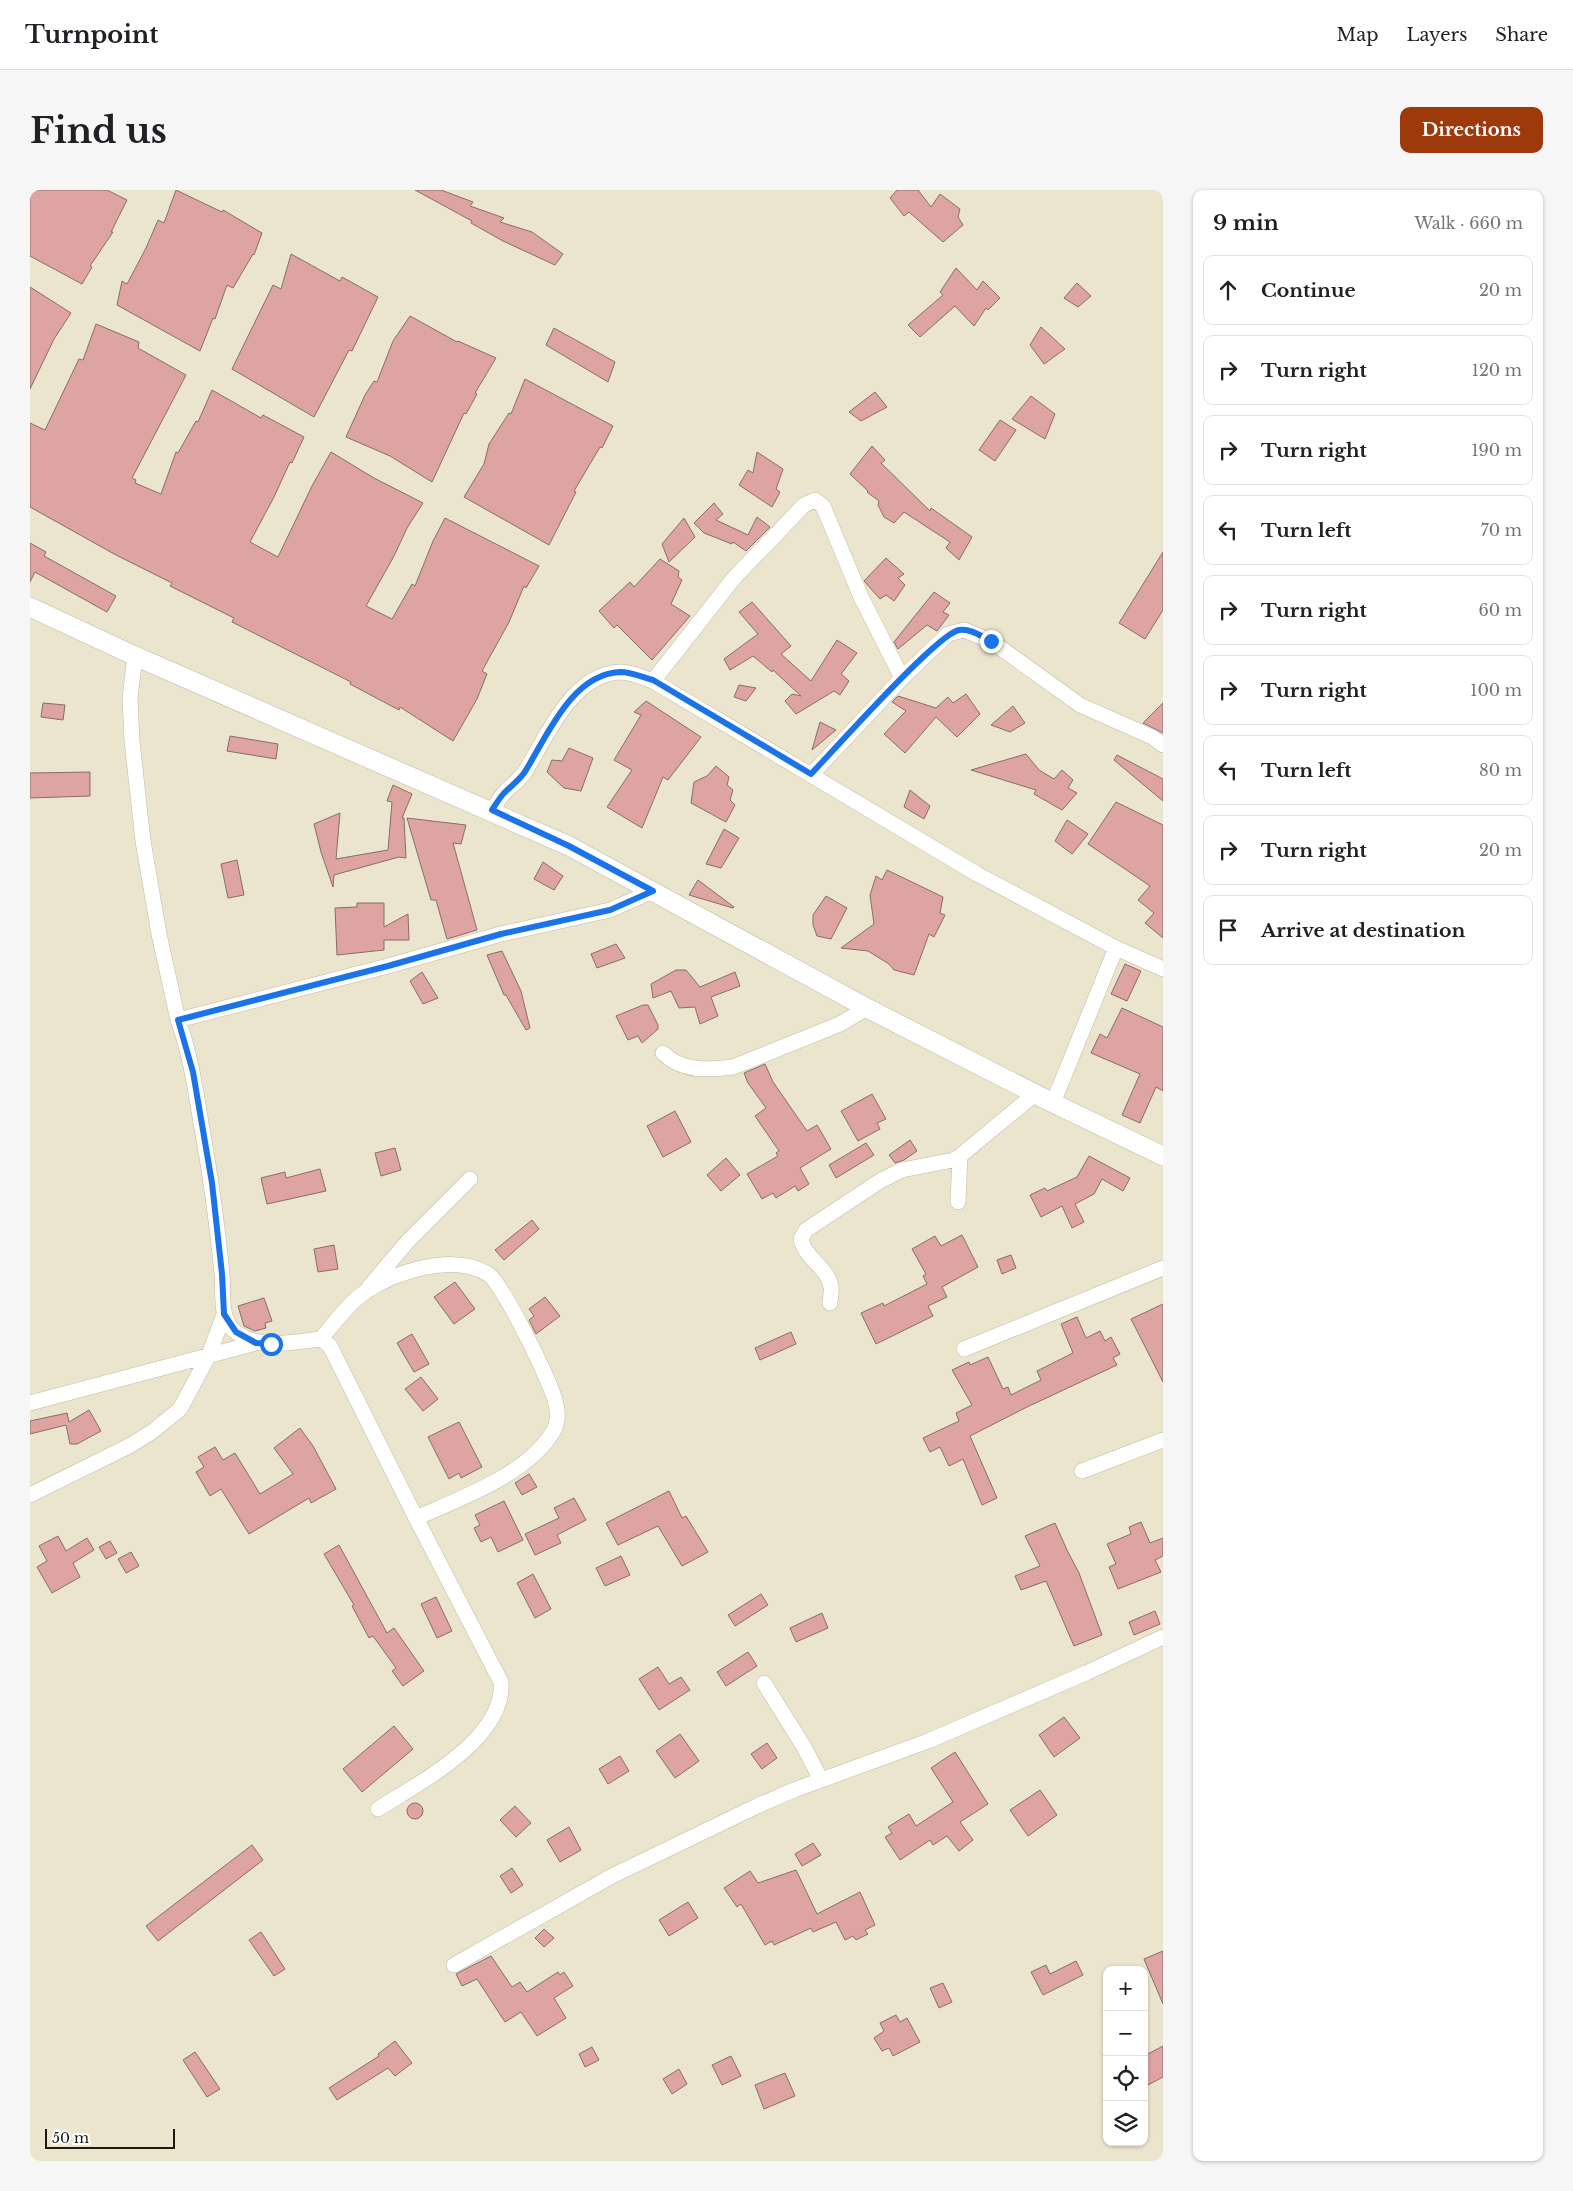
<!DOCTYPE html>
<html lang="en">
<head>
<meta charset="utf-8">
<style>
  body { margin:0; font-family:"Libre Baskerville",serif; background:#f6f6f6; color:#202124 }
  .controls { position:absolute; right:15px; bottom:15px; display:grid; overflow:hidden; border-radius:10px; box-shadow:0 1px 4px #0004 }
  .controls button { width:45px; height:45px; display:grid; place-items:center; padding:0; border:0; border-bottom:1px solid #e0e0e0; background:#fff; color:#202124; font:25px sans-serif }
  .scale { position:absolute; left:15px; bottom:12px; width:130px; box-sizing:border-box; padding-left:5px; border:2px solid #1b1910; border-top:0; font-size:14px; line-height:18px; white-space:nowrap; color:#1b1910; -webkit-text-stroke:4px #fff; paint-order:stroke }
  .stop { position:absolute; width:15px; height:15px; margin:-11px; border:4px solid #1a73e8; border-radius:50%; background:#fff }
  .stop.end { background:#1a73e8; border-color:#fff; box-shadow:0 1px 5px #0008 }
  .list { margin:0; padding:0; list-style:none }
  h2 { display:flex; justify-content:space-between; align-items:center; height:65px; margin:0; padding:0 20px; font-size:21px }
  h2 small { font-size:16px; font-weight:400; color:#757577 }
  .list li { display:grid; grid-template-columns:32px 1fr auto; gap:15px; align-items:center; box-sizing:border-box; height:70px; margin:0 10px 10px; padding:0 10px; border:1px solid #e0e0e0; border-radius:10px }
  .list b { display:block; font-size:19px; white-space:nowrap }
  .list em { font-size:16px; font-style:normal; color:#757577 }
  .icon { flex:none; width:28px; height:28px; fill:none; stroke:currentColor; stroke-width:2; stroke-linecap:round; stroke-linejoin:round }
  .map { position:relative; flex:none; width:1133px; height:1971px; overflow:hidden; border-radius:10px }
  header { display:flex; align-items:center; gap:30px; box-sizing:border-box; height:70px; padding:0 25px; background:#fff; border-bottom:1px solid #e0e0e0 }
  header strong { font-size:24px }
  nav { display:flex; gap:28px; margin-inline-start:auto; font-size:18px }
  .intro { display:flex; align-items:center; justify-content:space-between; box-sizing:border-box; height:120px; padding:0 30px }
  h1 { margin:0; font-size:35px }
  .button { padding:12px 22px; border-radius:10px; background:#9e390c; color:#fff; font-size:18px; font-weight:700 }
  main { display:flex; gap:30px; padding:0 30px }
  aside { flex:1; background:#fff; border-radius:10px; box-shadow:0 1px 4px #0004 }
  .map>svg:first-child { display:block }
  .building { fill:#dda4a2; stroke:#866d6c }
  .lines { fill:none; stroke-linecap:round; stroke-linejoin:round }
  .minor-casing { stroke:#bfb9a2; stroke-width:16 }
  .tertiary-casing { stroke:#bfb9a2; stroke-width:20 }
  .minor { stroke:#fff; stroke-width:15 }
  .tertiary { stroke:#fff; stroke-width:19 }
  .route { stroke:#1a73e8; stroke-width:6 }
</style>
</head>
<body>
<header>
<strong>Turnpoint</strong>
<nav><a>Map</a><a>Layers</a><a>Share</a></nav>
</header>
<div class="intro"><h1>Find us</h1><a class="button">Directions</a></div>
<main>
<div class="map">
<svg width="1133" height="1971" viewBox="0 0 1133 1971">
  <rect width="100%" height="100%" fill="#ece5ce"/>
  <!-- building -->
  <path class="building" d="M0 0H77L97 10 81 42H83L60 76 62 77 52 94 0 66Z
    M146 0 192 22 193 20 232 43 224 65 223 64 203 98 197 95 185 129 183 128 170 161 87 115 92 91 97 94 116 58 128 30 134 33Z
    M385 0H411L443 12 440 16 474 28 470 32 502 42 533 64 525 75 473 51 441 33 442 31Z
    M867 0H888L901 17 910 4 930 19 928 27 933 35 913 52 879 22 874 26 860 8Z
    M261 64 310 91 312 87 348 107 322 161 319 160 284 227 202 179 243 95 251 99Z
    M926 78 947 100 953 91 970 108 958 120 956 118 944 136 925 116 890 147 878 135 913 105 910 102Z
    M1047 93 1061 106 1048 117 1034 108Z
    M0 97 41 123 24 149 0 199Z
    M380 126 427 152 428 151 466 168 445 203 447 204 436 224 434 223 402 292 360 266 316 247 335 205 344 191 347 192 363 151Z
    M66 134 109 152 108 158 156 185 102 288 106 290 105 293 131 304 146 262 148 263 166 231 168 232 182 200 231 228 233 225 274 247 262 273 260 272 244 307 220 352 248 367 282 296 301 262 344 288 393 313 377 338 364 366 336 416 362 429 382 394 385 396 403 351 415 328 509 376 496 398 494 396 479 432 452 481 457 484 447 509 423 551 370 517 369 520 320 494 321 492 202 432 204 428 140 396 142 393 86 365 0 317V233L15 240 49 169 53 170Z
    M1011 137 1035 159 1014 174 1000 155Z
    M524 138 585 172 578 192 516 155Z
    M495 189 583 236 572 258 570 257 544 301 546 302 519 355 434 307 454 274 459 254 479 223 481 224Z
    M845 202 857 217 831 231 819 222Z
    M1001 206 1025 224 1015 249 982 229Z
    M970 230 986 240 965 271 949 260Z
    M842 256 855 270 851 273 900 321 901 318 942 347 929 370 916 358 920 352 874 322 864 333 854 327 848 315 849 311 837 302 838 301 820 284Z
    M727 262 753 279 746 299 750 302 742 317 709 295 718 280 723 283Z
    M684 313 693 324 686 330 718 345 727 327 740 337 716 361 703 352 702 354 674 343 664 333Z
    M654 328 665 347 639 372 632 354Z
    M0 353 16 362 14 366 86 406 77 422 5 382 0 392Z
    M1133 362V420L1115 449 1089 433Z
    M856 368 874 384 868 388 875 395 864 411 856 405 850 409 834 391Z
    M630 369 649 381 648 387 652 390 641 414 660 426 622 470 587 435 584 438 569 421 600 392 604 397Z
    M904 402 920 413 913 422 919 425 907 441 897 435 868 459 864 452Z
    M722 412 761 456 751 464 781 491 807 450 827 463 811 484 819 491 810 505 804 501 766 524 755 511 762 504 771 506 743 480 742 482 723 466 700 480 694 469 728 444 709 422Z
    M709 495 726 498 716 511 704 507Z
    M936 504 950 524 927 547 906 527 875 563 854 544 876 521 862 512 868 506 906 518 918 507 923 513Z
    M616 511 671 547 638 590 633 587 612 638 577 617 602 580 584 570 611 525 604 522Z
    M13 513 35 515 33 530 11 527Z
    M1133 513V543L1113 533Z
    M983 516 995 533 980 542 961 535Z
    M790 532 806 540 782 560Z
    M200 546 248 554 246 569 197 561Z
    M539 558 563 568 551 601 534 598 517 582 522 570 532 571Z
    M996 564 1009 580 1024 589 1032 580 1043 590 1038 598 1047 603 1032 620 1004 604 1006 600 941 580Z
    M1087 565 1133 589V611L1084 570Z
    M686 576 699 587 697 595 703 600 700 610 705 615 696 632 661 613 664 592 677 586Z
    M60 582V606L0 608V583Z
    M363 595 382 604 372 628H374L376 668 369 667 304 685 303 697 291 662 284 634 310 623 306 669 358 660 362 612 357 611Z
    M880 600 900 616 894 629 874 617Z
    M1086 612 1133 635V748L1115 733 1124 723 1108 710 1120 696 1058 654Z
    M377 628 436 635 431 654 423 653 447 740 417 749 406 710H401Z
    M1037 630 1058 644 1042 664 1025 651Z
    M694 639 709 648 691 678 676 674Z
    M207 670 214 705 198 708 191 674Z
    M513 672 533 686 524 700 504 689Z
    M857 680 913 707 910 723 915 725 904 747 899 744 884 785 864 780 859 774 838 761 811 758 844 734 840 705 846 686 852 690Z
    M668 690 704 717 703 718 659 705Z
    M796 706 817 718 801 749 787 746 783 735V725Z
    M327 713H354V737L378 724 379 750H354V760L307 765 305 718 327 717Z
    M586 754 595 768 567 778 561 764Z
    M472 761 491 801 500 838 496 840 476 805H474L457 765Z
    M1095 774 1111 781 1097 811 1081 804Z
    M646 780H656L670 797 705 782 710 796 681 807 688 826 670 834 665 817 649 818 641 801 623 808 621 794Z
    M392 782 408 808 393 814 380 791Z
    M613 815H618L628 835V839L612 853 608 846 598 850 586 826Z
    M1092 818 1133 837V901L1126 897 1110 933 1092 925 1110 884 1061 863 1070 844 1077 848Z
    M735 874 743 892 777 941 787 935 801 959 770 978 779 994 768 1001 765 996 746 1008 743 1003 732 1009 717 984 748 966 746 963 749 961 725 926 736 918 718 893 714 883Z
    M842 904 856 929 847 933 850 939 828 951 811 921Z
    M645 921 661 952 633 967 617 936Z
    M880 950 887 961 874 970 865 973 859 965Z
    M836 953 844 965 806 988 799 975Z
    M365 958 371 980 351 986 345 963Z
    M1059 966 1100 988 1093 1001 1072 989 1064 1004 1045 1014 1054 1032 1042 1038 1032 1016 1011 1027 1000 1005 1015 998 1017 1001 1047 987Z
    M696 968 710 985 691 1001 677 985Z
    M290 979 296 1001 237 1014 231 988 255 982 256 988Z
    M502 1030 509 1039 474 1070 465 1060Z
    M932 1045 948 1077 912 1097 917 1107 898 1116 903 1126 846 1154 831 1123 853 1113 854 1116 897 1094 893 1086 896 1084 882 1059 905 1046 911 1056Z
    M304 1055 308 1079 288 1082 284 1059Z
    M981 1065 986 1078 972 1084 967 1070Z
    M425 1092 445 1119 424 1134 404 1107Z
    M515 1107 530 1126 506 1144 499 1130 504 1126 499 1119Z
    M234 1108 242 1131 235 1133 236 1138 225 1141 214 1136 208 1116Z
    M1133 1114V1192L1101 1129Z
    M1047 1127 1056 1148 1070 1141 1075 1151 1081 1147 1090 1164 1083 1168 1087 1175 997 1217 940 1246 967 1308 952 1315 933 1269 919 1276 910 1257 900 1262 893 1248 929 1231 926 1223 942 1215 922 1180 939 1172 940 1175 958 1167 973 1199 978 1197 981 1205 1011 1190 1007 1181 1043 1163 1031 1134Z
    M761 1142 766 1154 730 1170 725 1158Z
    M382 1144 399 1174 384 1182 367 1153Z
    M391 1187 408 1209 393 1221 375 1199Z
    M59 1220 71 1241 47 1254H40L36 1235 0 1244V1231L37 1223 39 1232Z
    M429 1232 452 1277 431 1288 429 1283 419 1289 398 1247Z
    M270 1238 283 1256 306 1299 281 1313 279 1308 219 1344 191 1299 180 1306 166 1282 174 1277 168 1267 185 1257 193 1270 205 1263 230 1304 263 1284 244 1258Z
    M499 1284 507 1297 492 1305 485 1293Z
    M639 1301 652 1328 656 1326 678 1362 652 1376 628 1336 588 1355 576 1333Z
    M544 1308 556 1330 527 1345 531 1353 505 1365 495 1344 529 1328 524 1318Z
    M474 1311 493 1350 468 1362 461 1347 451 1352 444 1338 450 1335 445 1325Z
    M1111 1332 1120 1353 1133 1348V1366L1125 1370 1131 1382 1088 1399 1079 1377 1086 1374 1077 1354 1101 1344 1099 1337Z
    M1025 1333 1037 1360 1049 1383 1072 1445 1044 1456 1016 1391 991 1400 985 1386 1010 1376 995 1346Z
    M28 1346 36 1361 57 1348 64 1360 43 1373 50 1387 22 1403 7 1377 17 1371 9 1356Z
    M80 1351 87 1363 76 1369 69 1357Z
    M309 1355 357 1443 364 1438 394 1481 373 1496 362 1481 366 1478 343 1446 339 1448 322 1416 324 1415 294 1364Z
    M101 1362 109 1376 96 1383 88 1369Z
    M591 1366 600 1385 575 1396 566 1378Z
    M503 1384 521 1419 505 1428 487 1393Z
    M731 1404 738 1415 705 1436 698 1425Z
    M406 1407 422 1441 407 1448 391 1414Z
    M1125 1421 1130 1434 1104 1445 1099 1432Z
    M792 1423 798 1438 766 1452 760 1438Z
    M718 1462 727 1476 696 1496 687 1482Z
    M628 1477 639 1494 651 1487 660 1500 629 1520 609 1489Z
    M1034 1527 1050 1548 1024 1567 1009 1545Z
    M364 1536 383 1559 332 1602 313 1579Z
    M650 1544 669 1571 645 1588 626 1561Z
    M737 1553 747 1568 732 1579 721 1564Z
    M925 1562 958 1614 930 1632 943 1650 929 1661 917 1646 903 1655 900 1650 870 1670 855 1647 862 1643 858 1637 879 1624 886 1636 923 1612 901 1578Z
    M590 1566 599 1581 578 1594 569 1579Z
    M1010 1600 1027 1625 998 1646 980 1620Z
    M377 1621a8 8 0 1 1 16 0a8 8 0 1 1-16 0Z
    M485 1616 501 1633 486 1647 470 1630Z
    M539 1637 551 1660 530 1672 517 1650Z
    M783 1653 791 1665 772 1676 765 1664Z
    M222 1655 233 1670 128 1751 116 1736Z
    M482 1678 493 1695 481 1703 470 1686Z
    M766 1680 787 1724 830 1702 845 1735 835 1740 838 1744 826 1750 823 1746 815 1750 806 1732 783 1742 781 1738 744 1755 742 1751 735 1755 711 1714 707 1717 694 1698 720 1681 728 1693Z
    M658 1712 668 1728 639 1746 629 1730Z
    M514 1739 524 1748 514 1757 505 1748Z
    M231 1742 255 1779 244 1786 219 1750Z
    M1133 1761V1814L1114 1769Z
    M461 1766 482 1797 490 1792 497 1802 528 1782 530 1785 534 1782 543 1796 524 1808 536 1828 507 1846 491 1822 475 1832 447 1789 432 1796 426 1784Z
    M1046 1771 1053 1785 1013 1805 1001 1782 1016 1775 1020 1784Z
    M913 1793 922 1812 909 1818 900 1798Z
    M866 1825 870 1832 877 1828 890 1852 863 1866 859 1858 852 1861 844 1848 854 1841 850 1833Z
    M365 1851 382 1873 365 1886 358 1878 307 1910 299 1898 349 1866 348 1864Z
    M1133 1856V1887L1114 1897V1866Z
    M562 1857 569 1870 555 1877 549 1864Z
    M165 1862 190 1899 177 1907 153 1870Z
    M701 1866 711 1886 692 1895 682 1875Z
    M649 1879 657 1894 642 1904 633 1889Z
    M755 1883 765 1906 734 1919 725 1895Z"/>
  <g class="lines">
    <!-- minor casing -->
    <g class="minor-casing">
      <path id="minor" d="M105 466 100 508 102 551 113 651 129 744 148 830
        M623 491 704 388 774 315 785 310 793 316 831 407 872 488
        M781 585 872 488 918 444 934 440 961 451 1050 515 1122 547 1133 555
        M462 621C466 614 470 607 475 602 482 595 491 589 496 580 517 546 542 484 590 482 601 482 612 487 623 491L947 684 1086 758 1133 779
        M633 863C652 882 678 880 703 877L810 834 837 818
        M1023 913 1086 758
        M928 1012 930 966
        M339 1097 378 1051 440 989
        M800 1113C800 1108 802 1102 801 1097 798 1077 775 1069 771 1049L776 1040 850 991 872 980 923 970 930 966 1005 904
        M291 1149C304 1133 318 1114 335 1102 367 1081 422 1063 458 1084 472 1092 522 1194 526 1214 528 1222 528 1233 524 1240 499 1284 431 1308 386 1328
        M934 1159 1133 1078
        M0 1213 226 1153
        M1052 1281 1133 1250
        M0 1305 101 1255 123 1241 150 1219 179 1165 194 1124
        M734 1493 774 1557 791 1590
        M348 1619C389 1593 476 1548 471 1492L386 1328 300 1156 291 1149C263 1152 231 1160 207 1143 188 1130 194 1102 192 1083 187 1032 180 982 171 933 165 897 160 863 148 830L358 776 471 744 580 720 623 701
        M424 1775 582 1686 727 1616 764 1600 898 1551 1056 1483 1133 1447"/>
    </g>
    <!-- tertiary casing -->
    <g class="tertiary-casing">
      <path id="tertiary" d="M0 417 105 466 539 656 837 818 1023 913 1133 966"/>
    </g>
    <!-- minor -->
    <use href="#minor" class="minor"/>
    <!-- tertiary -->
    <use href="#tertiary" class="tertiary"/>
  </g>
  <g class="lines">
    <!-- route -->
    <path class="route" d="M241 1154 226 1153 206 1142 194 1124 192 1084 182 993 163 882 148 830 358 776 471 744 580 720 623 701 539 656 462 620C466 614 470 607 475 602 482 595 491 589 496 580 517 546 542 484 590 482 601 482 612 487 623 490L781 584C803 561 907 444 929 440 940 438 951 446 961 451"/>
  </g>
</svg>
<div class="controls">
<button>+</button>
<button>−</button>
<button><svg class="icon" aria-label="locate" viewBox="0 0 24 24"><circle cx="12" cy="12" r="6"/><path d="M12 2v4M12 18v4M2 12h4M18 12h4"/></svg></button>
<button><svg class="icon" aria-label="layers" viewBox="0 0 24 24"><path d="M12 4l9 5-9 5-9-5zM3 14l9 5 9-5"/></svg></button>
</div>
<div class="scale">50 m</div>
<div class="stop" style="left:241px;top:1154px"></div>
<div class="stop end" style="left:961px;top:451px"></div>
</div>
<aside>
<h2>9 min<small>Walk · 660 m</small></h2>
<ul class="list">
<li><svg class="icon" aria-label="ahead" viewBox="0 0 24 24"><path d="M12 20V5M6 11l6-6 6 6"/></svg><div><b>Continue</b></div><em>20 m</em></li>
<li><svg class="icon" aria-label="right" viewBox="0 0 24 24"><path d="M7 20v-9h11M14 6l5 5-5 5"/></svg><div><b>Turn right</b></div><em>120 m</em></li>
<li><svg class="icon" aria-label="right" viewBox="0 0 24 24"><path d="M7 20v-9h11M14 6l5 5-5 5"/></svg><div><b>Turn right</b></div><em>190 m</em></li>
<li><svg class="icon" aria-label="left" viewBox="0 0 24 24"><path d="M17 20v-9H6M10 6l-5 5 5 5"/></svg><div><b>Turn left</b></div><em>70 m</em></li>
<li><svg class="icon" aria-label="right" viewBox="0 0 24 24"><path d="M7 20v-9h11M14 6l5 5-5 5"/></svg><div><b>Turn right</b></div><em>60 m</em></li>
<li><svg class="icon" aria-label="right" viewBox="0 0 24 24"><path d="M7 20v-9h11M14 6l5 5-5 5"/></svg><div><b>Turn right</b></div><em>100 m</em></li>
<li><svg class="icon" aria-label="left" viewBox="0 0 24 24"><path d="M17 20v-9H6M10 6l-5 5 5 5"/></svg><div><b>Turn left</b></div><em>80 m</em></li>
<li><svg class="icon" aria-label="right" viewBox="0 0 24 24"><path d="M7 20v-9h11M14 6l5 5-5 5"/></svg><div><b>Turn right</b></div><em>20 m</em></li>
<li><svg class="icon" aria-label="arrive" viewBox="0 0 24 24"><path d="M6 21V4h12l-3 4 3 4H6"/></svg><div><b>Arrive at destination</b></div></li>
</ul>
</aside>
</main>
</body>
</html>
